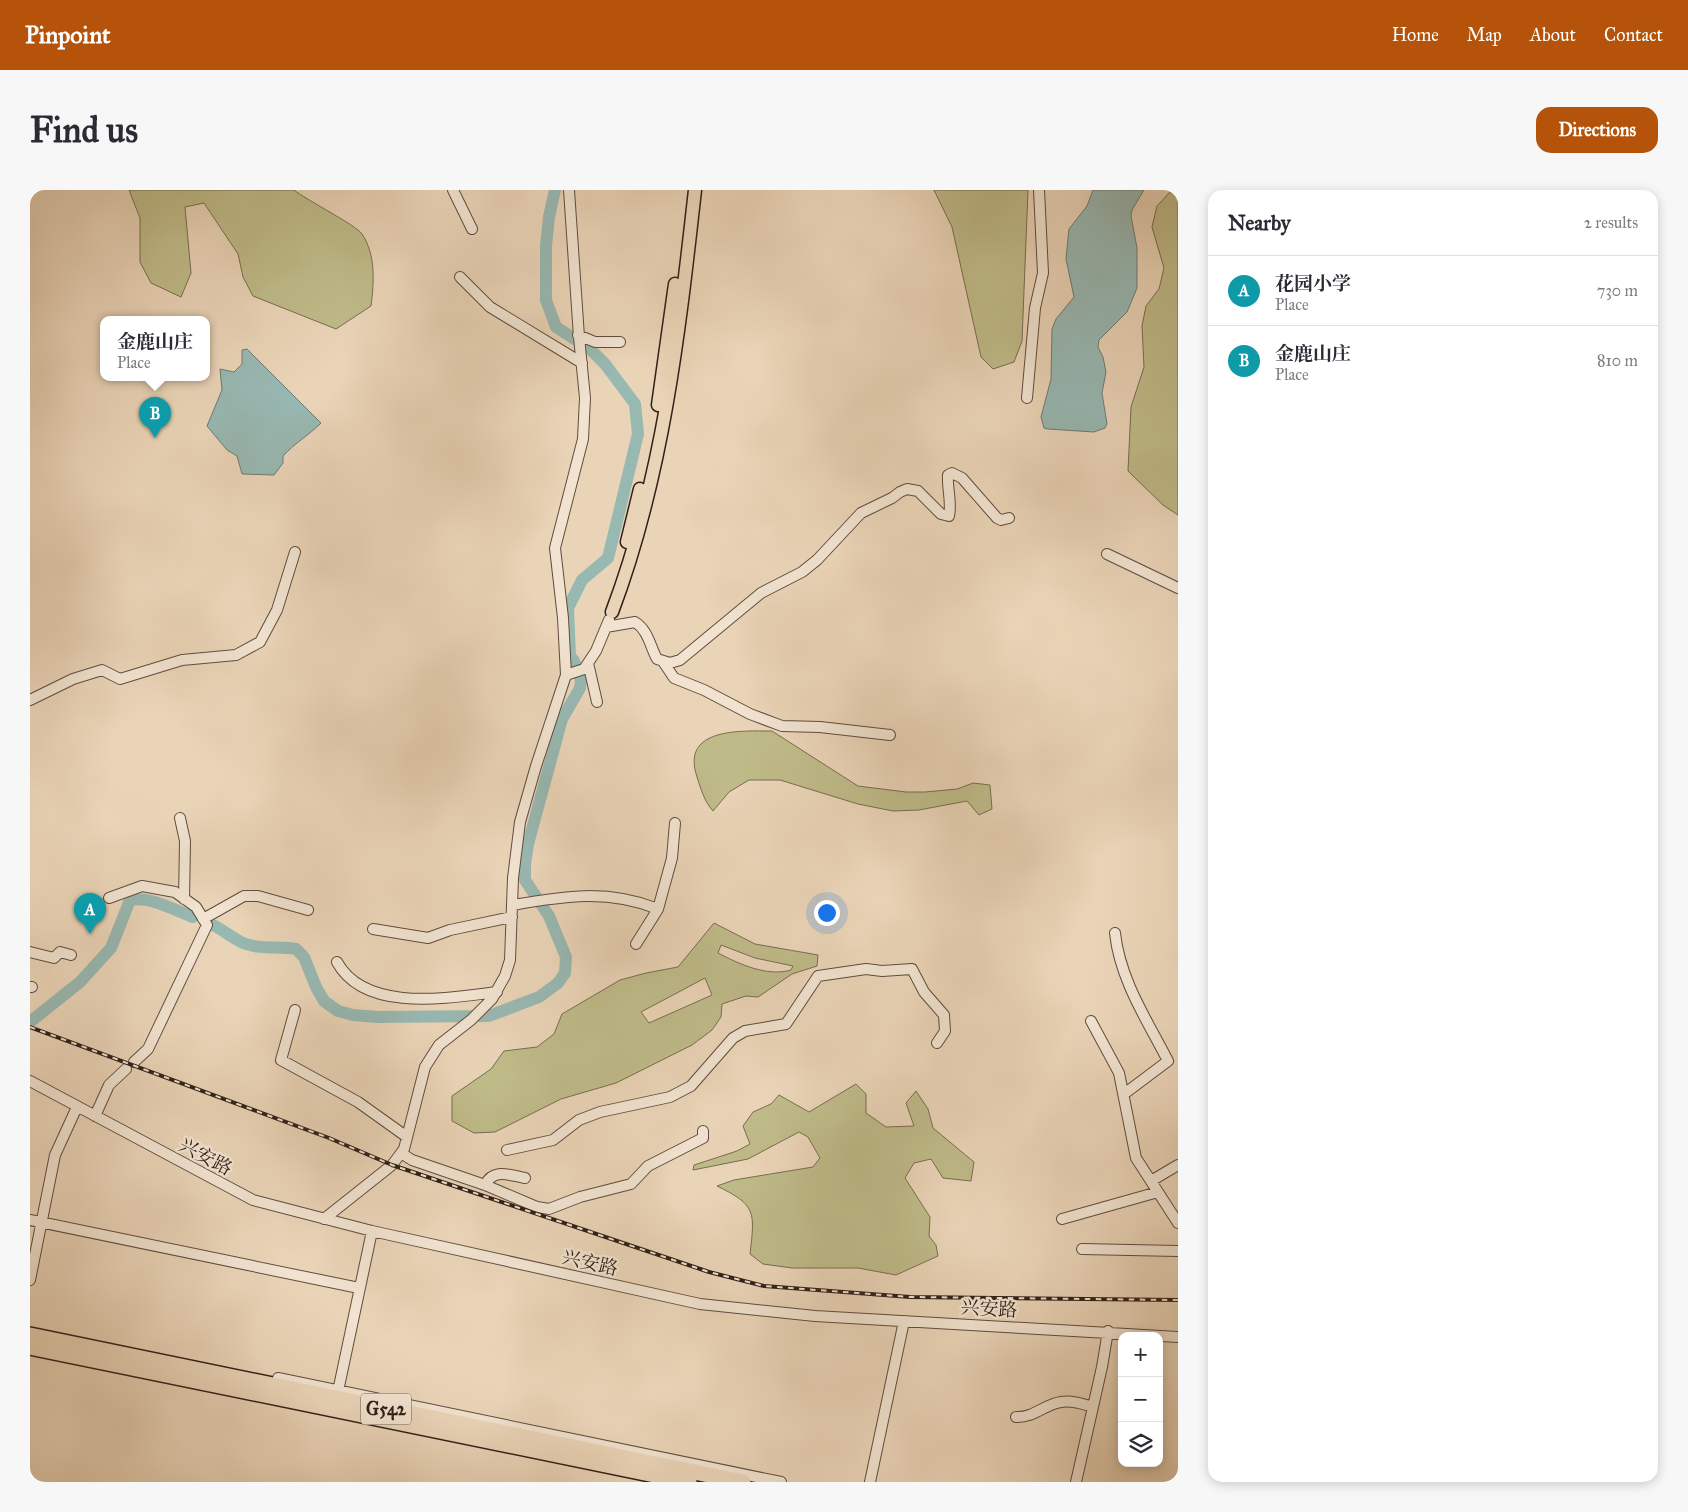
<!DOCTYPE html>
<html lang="en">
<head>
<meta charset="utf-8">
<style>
  body { margin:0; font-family:"IM FELL Great Primer","Noto Serif SC",serif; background:#f7f7f7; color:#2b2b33 }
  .controls { position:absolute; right:15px; bottom:15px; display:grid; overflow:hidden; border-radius:10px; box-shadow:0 2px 12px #0003 }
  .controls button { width:45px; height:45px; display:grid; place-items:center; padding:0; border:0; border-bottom:1px solid #e1e1e2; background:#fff; color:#2b2b33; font:25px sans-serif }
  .you { position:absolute; left:796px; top:722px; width:18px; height:18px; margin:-12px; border:4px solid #fff; border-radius:50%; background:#1a73e8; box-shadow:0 0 0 8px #1a73e833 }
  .badge { display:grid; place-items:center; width:32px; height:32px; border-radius:50%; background:#b45309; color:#fff; font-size:16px; font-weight:700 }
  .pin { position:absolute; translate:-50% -41px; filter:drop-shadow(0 1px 2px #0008) }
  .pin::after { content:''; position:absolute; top:26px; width:18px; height:15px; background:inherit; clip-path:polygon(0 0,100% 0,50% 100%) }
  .popup { position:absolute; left:70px; top:126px; width:110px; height:65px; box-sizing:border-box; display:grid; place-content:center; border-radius:10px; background:#fff; filter:drop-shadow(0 1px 4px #0005); font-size:16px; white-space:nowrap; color:#7c7c81 }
  .popup b { font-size:19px; color:#2b2b33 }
  .popup::after { content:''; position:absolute; left:50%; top:100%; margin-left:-10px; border:10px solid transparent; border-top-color:#fff }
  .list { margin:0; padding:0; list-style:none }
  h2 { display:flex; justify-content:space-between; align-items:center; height:65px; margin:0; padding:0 20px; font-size:21px }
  h2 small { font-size:16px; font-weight:400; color:#7c7c81 }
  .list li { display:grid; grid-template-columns:32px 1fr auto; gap:15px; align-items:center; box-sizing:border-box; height:70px; padding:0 20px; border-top:1px solid #e1e1e2 }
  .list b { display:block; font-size:19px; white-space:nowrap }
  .list p { margin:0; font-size:16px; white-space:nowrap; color:#7c7c81 }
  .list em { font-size:16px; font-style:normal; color:#7c7c81 }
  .icon { flex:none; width:28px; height:28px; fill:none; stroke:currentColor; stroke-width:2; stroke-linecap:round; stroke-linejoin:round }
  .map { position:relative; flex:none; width:1148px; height:1292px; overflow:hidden; border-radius:15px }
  header { display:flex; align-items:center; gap:30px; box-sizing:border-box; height:70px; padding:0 25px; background:#b45309; color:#fff }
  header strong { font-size:24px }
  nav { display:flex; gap:28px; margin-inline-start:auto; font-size:18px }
  .intro { display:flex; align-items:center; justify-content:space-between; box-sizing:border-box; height:120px; padding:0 30px }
  h1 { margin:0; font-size:35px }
  .button { padding:12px 22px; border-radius:15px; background:#b45309; color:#fff; font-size:18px; font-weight:700 }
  main { display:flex; gap:30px; padding:0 30px }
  aside { flex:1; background:#fff; border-radius:15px; box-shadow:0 2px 12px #0003 }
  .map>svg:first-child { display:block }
  .green { fill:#bfbb89; stroke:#786d51; fill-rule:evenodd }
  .water { fill:#98b8b2; stroke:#6f7b75 }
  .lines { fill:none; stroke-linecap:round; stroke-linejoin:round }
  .river { stroke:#98b8b2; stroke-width:12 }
  .minor-casing { stroke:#5f4c40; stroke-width:12 }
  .major-casing { stroke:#311f19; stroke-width:15 }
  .highway-casing { stroke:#311f19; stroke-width:18 }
  .minor { stroke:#f1e3d0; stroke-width:10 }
  .major { stroke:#ead4b7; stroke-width:12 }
  .highway { stroke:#ead4b7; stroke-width:15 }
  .rail-casing { stroke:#311f19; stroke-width:4 }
  .rail { stroke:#f1e3d0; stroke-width:2; stroke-dasharray:5.5; stroke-linecap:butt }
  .labels { text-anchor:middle; stroke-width:4.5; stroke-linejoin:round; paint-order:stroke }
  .shield { fill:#f1e3d0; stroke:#6b5a50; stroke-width:1 }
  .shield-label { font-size:18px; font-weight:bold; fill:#311f19 }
  .street-label { font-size:19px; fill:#311f19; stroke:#f1e3d0 }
</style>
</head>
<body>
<header>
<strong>Pinpoint</strong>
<nav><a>Home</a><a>Map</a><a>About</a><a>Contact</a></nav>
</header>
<div class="intro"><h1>Find us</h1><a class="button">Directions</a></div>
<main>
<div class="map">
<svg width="1148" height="1292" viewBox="0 0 1148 1292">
  <rect width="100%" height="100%" fill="#ead4b7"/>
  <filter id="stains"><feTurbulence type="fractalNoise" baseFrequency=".004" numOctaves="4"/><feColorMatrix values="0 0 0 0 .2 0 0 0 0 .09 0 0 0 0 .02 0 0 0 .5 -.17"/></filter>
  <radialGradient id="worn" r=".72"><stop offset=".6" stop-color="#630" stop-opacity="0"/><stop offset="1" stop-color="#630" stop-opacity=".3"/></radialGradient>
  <!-- green -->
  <path class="green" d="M99 0H264C278 11 326 35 332 44 346 65 344 92 341 116L306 139 223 106 213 87 208 64 174 13 155 17 161 83 151 107 121 93 110 72V28Z
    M904 0H998L992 151 984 172 963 179 951 167 922 37Z
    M1142 0H1148V325L1133 315 1098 281 1101 217 1114 177 1112 136 1116 116 1129 99 1134 78 1122 37 1127 16Z
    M742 541 828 596 876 602H895L927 599 943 593 960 595 962 619 949 625 937 611 889 620 863 621 828 614 750 590H719L699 602 683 621C674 611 671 599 667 587 650 537 712 541 742 541Z
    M684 733 725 754 788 765 787 776 762 784 728 807 716 806 692 814 691 827 682 840 662 855 586 893 531 909 465 942 444 943 422 931V906L461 879 474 861 507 857 524 844 532 824 590 790 616 783 648 777ZM691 755 725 768 763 776 761 780C737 787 709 774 688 763ZM675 788 682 805 619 833 611 822Z
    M826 894 836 904V923L856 937 884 936 876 913 886 901 898 919 903 938 944 972 941 991 913 988 901 969 884 973 875 988 900 1027 899 1046 906 1055 908 1066 866 1085 828 1078H762L733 1074 720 1064C725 1021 726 1015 687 996L704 990 783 977 790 968 778 947 769 942 718 969 663 980 664 975 707 961 720 954 713 936 723 922 741 914 749 905 779 922Z"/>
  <!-- water -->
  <path class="water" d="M1063 0H1114L1102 20 1101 26 1107 58V98L1097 122 1069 150 1068 157 1073 167 1076 182 1072 203 1077 234 1075 238 1064 242 1018 239 1014 238 1011 227 1021 189 1022 139 1026 129 1044 107 1036 69 1039 39 1057 16Z
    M217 159 291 233C279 245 265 253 253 266V273L244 285 212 284 207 266 197 260 177 236 192 200 190 179 204 182 212 174V160Z"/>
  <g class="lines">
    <!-- river -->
    <path class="river" d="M183 735C193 740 201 747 211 752 227 760 249 756 266 759L274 767 286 797 294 811 308 821 323 825 348 827 459 826 509 807 528 793 535 783 536 767 519 726 495 690V675L498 654 532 529 550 498 551 490 544 471 540 466 538 418 552 390 578 368 608 244 605 214 575 174 560 159 526 137 516 110V56L519 27 525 0
      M0 832 50 792 81 758 100 710C121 706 144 720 163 727"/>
    <!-- minor casing -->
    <g class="minor-casing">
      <path id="minor" d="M423 0 442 39
        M430 87 460 117 552 173
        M548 145 565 152H590
        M997 208 1005 118 1013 83 1009 0
        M1077 364 1148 398
        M576 437 605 432C618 440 620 456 627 469L640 473 650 470 731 403 772 382 787 370 831 323 862 308 870 302 877 299 888 301 911 324 919 326C922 312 917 299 918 285L922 283 932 288 967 328 971 330 979 328
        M558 473 567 512
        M634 473 644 488 674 500 720 524 752 536 790 537 860 545
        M536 485 554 479 566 461 579 430
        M0 510 43 489 72 480 90 489 152 470 206 465 230 452 247 420 265 362
        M150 628 155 651 154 709
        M79 708 112 696 145 702 166 717 177 735 118 859 104 872
        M483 715C534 706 578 699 628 719
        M173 729 214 706H228L278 720
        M343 739 398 748 420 740 482 727
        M1085 743C1090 790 1117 830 1138 871L1094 904
        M606 754 628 719 642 668 645 633
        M0 762 24 768 30 762 41 765
        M307 772C335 823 418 808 467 802
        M0 797H2
        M265 820 251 870 328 912 377 947
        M1061 831 1089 883 1106 968 1148 1033
        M0 891 223 1010 342 1041 670 1114 785 1126 1148 1147
        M65 926 79 895 96 879
        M477 960 523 950 549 930 570 922 640 907 661 896 703 848 715 841 756 834 788 786 836 779 852 781 882 779 894 802 914 825 915 841 907 853
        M371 963 382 970 455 995 507 1017 519 1019 550 1007 601 994 618 976 673 948V941
        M1121 991 1148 975
        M455 995C463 978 479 985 495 988
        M294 1029 362 975 374 959 395 877 409 855 441 830 462 809 475 786 480 770 483 688 490 632 506 576 536 485 533 428 525 358 553 249 555 208 549 147 539 0
        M1032 1029 1128 1002
        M0 1030 329 1098
        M1052 1059 1148 1061
        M0 1090 25 965 47 917
        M248 1188 751 1292
        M307 1206 342 1041
        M986 1227C1004 1228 1015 1214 1031 1212 1042 1210 1053 1214 1063 1217
        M840 1292 874 1131
        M1046 1292 1072 1177 1078 1141"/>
    </g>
    <!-- major casing -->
    <g class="major-casing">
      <path id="major" d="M628 215 645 94
        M597 352 610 299
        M582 422C633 287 649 143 665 0"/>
    </g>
    <!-- highway casing -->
    <g class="highway-casing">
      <path id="highway" d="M0 1145 713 1292
        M0 1157 659 1292"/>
    </g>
    <!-- minor -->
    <use href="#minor" class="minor"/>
    <!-- major -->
    <use href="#major" class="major"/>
    <!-- highway -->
    <use href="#highway" class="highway"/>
    <!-- rail casing -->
    <g class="rail-casing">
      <path id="rail" d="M0 837 299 948 362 975 679 1082 734 1096 880 1107 1148 1110"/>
    </g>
    <!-- rail -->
    <use href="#rail" class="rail"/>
  </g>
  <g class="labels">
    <!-- shield labels -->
    <rect class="shield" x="331" y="1203.5" width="50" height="31" rx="4"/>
    <g class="shield-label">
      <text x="356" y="1225">G542</text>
    </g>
    <!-- street labels -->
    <g class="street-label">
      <text transform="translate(176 966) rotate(28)" y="7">兴安路</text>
      <text transform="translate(560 1072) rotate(13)" y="7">兴安路</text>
      <text transform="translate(959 1118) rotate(3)" y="7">兴安路</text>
    </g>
  </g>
  <rect width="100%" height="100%" filter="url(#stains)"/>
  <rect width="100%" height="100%" fill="url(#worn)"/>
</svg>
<div class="controls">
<button>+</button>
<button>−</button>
<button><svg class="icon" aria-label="layers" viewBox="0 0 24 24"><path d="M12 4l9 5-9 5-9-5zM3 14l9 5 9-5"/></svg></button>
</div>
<div class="you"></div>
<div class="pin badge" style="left:60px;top:744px;background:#0f9aa8">A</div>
<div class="pin badge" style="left:125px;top:248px;background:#0f9aa8">B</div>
<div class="popup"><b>金鹿山庄</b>Place</div>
</div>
<aside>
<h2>Nearby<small>2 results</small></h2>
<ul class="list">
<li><span class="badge" style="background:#0f9aa8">A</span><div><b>花园小学</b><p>Place</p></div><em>730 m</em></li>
<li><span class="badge" style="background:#0f9aa8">B</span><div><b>金鹿山庄</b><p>Place</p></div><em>810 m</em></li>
</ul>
</aside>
</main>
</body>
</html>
